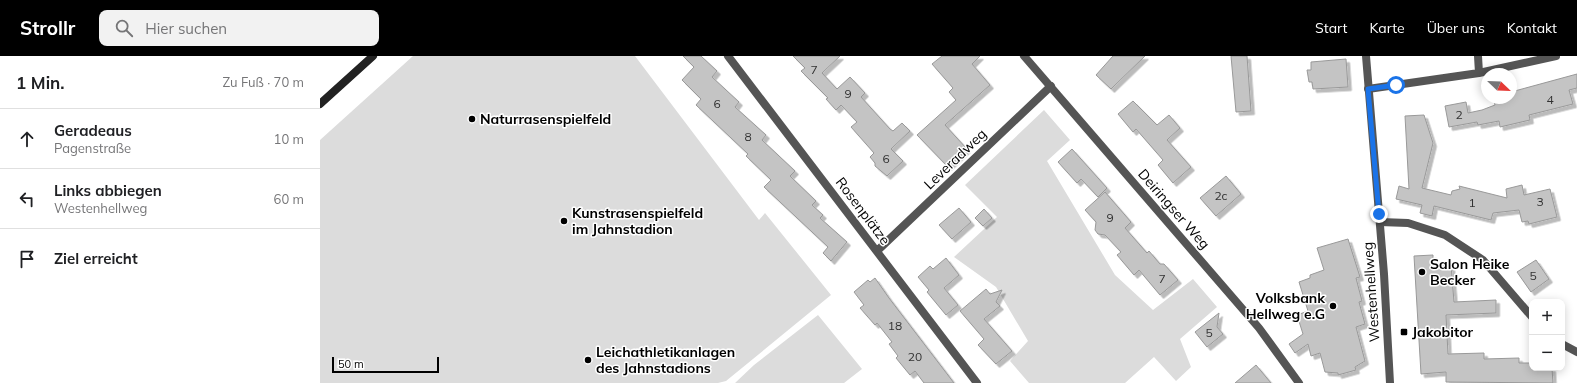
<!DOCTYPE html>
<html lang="de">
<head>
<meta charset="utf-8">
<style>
  body { margin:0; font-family:Mulish,sans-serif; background:#f2f2f2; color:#202124 }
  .controls { position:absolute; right:12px; bottom:12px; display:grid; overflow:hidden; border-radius:8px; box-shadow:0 2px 10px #0003 }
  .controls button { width:36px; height:36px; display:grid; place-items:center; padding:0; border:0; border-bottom:1px solid #e0e0e0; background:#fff; color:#202124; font:20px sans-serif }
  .compass { position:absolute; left:1161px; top:12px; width:36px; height:36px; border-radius:50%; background:#fff; box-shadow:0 2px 10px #0003; rotate:113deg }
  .scale { position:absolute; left:12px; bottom:10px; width:107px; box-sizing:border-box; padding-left:4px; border:2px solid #000; border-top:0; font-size:11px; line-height:14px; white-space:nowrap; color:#000; -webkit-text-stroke:3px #fff; paint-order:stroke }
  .stop { position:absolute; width:12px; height:12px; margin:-9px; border:3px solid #1a73e8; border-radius:50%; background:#fff }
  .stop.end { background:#1a73e8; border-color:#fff; box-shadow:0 1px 4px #0008 }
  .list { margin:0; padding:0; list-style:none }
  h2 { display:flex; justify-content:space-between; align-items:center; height:52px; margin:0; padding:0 16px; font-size:17px }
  h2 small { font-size:13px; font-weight:400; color:#757577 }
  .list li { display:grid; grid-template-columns:26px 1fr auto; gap:12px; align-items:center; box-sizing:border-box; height:60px; padding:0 16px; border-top:1px solid #e0e0e0 }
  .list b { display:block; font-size:15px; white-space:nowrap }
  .list p { margin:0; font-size:13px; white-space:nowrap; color:#757577 }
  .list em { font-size:13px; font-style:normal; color:#757577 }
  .icon { flex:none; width:22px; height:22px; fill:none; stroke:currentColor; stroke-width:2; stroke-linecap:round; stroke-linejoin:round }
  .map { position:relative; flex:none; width:1257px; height:327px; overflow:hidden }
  header { display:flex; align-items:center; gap:24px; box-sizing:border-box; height:56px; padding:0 20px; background:#000; color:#fff }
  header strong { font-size:19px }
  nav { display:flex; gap:22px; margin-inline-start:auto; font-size:14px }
  .search { width:280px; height:36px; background:#f2f2f2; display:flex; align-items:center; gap:10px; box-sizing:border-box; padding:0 14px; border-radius:8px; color:#757577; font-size:15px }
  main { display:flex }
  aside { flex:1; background:#fff }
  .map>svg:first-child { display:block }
  .green { fill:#dcdcdc }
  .building { fill:#c4c4c4; stroke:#999; filter:url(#shadow) }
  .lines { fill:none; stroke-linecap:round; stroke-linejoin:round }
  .minor { stroke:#555; stroke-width:8 }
  .tertiary { stroke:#555; stroke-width:8 }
  .secondary { stroke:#222; stroke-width:8 }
  .route { stroke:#1a73e8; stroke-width:5 }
  .poi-dot { fill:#000; stroke:#fff; stroke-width:1.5 }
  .labels { text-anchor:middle; stroke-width:3; stroke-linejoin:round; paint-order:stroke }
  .number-label { font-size:12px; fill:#313131 }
  .poi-label { font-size:14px; font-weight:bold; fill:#000; stroke:#fff; text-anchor:start }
  .street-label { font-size:14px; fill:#000; stroke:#fff }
</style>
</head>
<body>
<header>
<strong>Strollr</strong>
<div class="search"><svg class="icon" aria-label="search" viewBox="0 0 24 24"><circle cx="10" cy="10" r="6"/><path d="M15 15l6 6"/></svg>Hier suchen</div>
<nav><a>Start</a><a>Karte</a><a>Über uns</a><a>Kontakt</a></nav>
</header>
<main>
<aside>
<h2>1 Min.<small>Zu Fuß · 70 m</small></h2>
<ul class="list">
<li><svg class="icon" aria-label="ahead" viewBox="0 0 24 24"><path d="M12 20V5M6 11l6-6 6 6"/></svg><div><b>Geradeaus</b><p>Pagenstraße</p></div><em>10 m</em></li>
<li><svg class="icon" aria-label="left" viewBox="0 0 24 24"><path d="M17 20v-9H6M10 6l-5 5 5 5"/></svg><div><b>Links abbiegen</b><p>Westenhellweg</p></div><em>60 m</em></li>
<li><svg class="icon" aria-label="arrive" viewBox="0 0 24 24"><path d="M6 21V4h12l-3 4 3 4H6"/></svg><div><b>Ziel erreicht</b></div></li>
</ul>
</aside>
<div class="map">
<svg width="1257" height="327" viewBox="0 0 1257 327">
  <defs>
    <filter id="shadow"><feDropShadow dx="3.5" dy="3.5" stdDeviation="0" flood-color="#0004"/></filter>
  </defs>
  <rect width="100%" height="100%" fill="#fff"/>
  <!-- green -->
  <path class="green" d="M93 0H315L439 164 445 157 511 239 406 325 398 327H0V84Z
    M724 54 750 84 727 105 795 219 833 254 873 223 897 251 860 283 871 311 856 325 834 301 805 327H709L690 305 708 285 676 231 634 201 677 161 645 129Z
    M498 259 542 313 524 327H415L434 309Z"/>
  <!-- building -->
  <path class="building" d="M363 0H381L397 15 392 21 419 46 415 51 446 79 442 84 475 115 470 120 496 145 492 149 503 159 500 162 527 186 511 205 503 197 508 191 444 131 451 124 426 100 428 98 376 49 381 43 362 24 374 11Z
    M473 0H520L502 17 517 33 530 21 545 37 541 41 570 73 573 75 582 67 590 75 571 93 583 105 567 120 555 110V107L550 101 554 97 531 71 537 66 521 49 516 54 506 43 508 42 481 15 485 12Z
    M622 0H660L652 8 670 29 625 69 647 93 628 111 597 79 636 44 629 36 633 32 612 8Z
    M793 0H825L791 33 776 19Z
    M911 0H927L931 55 916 56Z
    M1026 3 1028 31 993 33 992 26H989L987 14H991V6Z
    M1257 18V32L1249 34 1253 48 1209 59 1210 64 1180 71 1179 65 1158 69 1157 66 1129 71 1125 50 1146 46 1148 57 1162 54 1175 49 1173 42H1191V36Z
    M813 45 837 69 849 59 860 72 847 84 871 111 853 127 838 109 843 104 816 73 813 76 798 58Z
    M1104 59 1113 87 1102 132 1131 139 1132 135 1140 133 1139 130 1187 142 1186 133 1202 129 1204 139 1230 133 1237 161 1209 168 1208 165 1202 166 1199 154 1173 157 1171 164 1114 150 1112 160 1100 157 1102 149 1076 143 1079 130 1089 133 1085 60Z
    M752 93 787 132 778 141 761 123 757 127 738 106Z
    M906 120 921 138 896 160 880 142Z
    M785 136 811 166 805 172 827 197 829 195 840 208H844L858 224 840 239 819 214 814 219 797 199 801 196 785 179 778 178 775 174 776 166 765 154Z
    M639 152 651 166 632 183 619 169Z
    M664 153 672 162 663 170 655 162Z
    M1028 183 1040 221 1036 222 1042 245 1039 246 1045 268 1036 271 1045 305 1035 311 1036 314 1018 319V317L1005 316 1000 297 991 300 988 288 975 297 969 288 983 278 977 259 988 255 979 226 990 222V219L1004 214 997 192Z
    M1113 199V211L1131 209 1134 246 1176 244V257L1126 259 1128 298 1164 297V303L1199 302V307H1212V312H1232L1233 327 1126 326V316L1101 318 1094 200Z
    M626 202 639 219 624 232 638 249 626 259 607 236 609 234 598 221 610 210 613 213Z
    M1216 204 1229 223 1211 236 1197 216Z
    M555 222 569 242 634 327H604L595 315 590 319 576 302 578 300 569 288 572 286 557 267 555 269 540 252 544 249 534 236 548 224 550 226Z
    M666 233 670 238 682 234 676 246 680 250 664 263 692 295 676 308 658 289 664 283 640 255Z
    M899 257 897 271 903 278 887 291 875 276Z
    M936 309 951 327H915Z"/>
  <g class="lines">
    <!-- minor -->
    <path class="minor" d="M408 0 657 327
      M704 0 939 272 979 327
      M1158 0 1159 17
      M1048 33 1159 17 1236 0
      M1060 166 1088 167 1125 179 1163 204 1212 261
      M557 195 731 30
      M1242 288 1257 296"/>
    <!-- tertiary -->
    <path class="tertiary" d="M1046 0 1064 218 1070 327"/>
    <!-- secondary -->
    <path class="secondary" d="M0 48 53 0"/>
  </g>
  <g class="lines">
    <!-- route -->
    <path class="route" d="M1059 158 1048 33 1076 29"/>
  </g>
  <!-- markers -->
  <g class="poi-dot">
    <circle cx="152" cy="63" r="4"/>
    <circle cx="244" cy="165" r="4"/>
    <circle cx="1102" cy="216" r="4"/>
    <circle cx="1013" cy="250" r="4"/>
    <rect x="1080" y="272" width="8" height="8" rx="2"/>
    <circle cx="268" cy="304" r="4"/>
  </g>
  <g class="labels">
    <!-- number labels -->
    <g class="number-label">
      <text x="494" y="18">7</text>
      <text x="528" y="42">9</text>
      <text x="1230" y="48">4</text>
      <text x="397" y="52">6</text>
      <text x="1139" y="63">2</text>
      <text x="428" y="85">8</text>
      <text x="566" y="107">6</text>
      <text x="901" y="144">2c</text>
      <text x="1220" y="150">3</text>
      <text x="1152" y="151">1</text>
      <text x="790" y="166">9</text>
      <text x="1213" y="224">5</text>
      <text x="842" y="227">7</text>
      <text x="575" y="274">18</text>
      <text x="889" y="281">5</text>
      <text x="595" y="305">20</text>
    </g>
    <!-- poi labels -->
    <g class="poi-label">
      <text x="160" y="68">Naturrasenspielfeld</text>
      <text x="252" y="162">Kunstrasenspielfeld<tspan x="252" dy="16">im Jahnstadion</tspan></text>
      <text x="1110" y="213">Salon Heike<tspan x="1110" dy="16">Becker</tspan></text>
      <text x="1005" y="247" text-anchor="end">Volksbank<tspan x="1005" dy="16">Hellweg e.G</tspan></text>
      <text x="1092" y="281">Jakobitor</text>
      <text x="276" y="301">Leichathletikanlagen<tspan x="276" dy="16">des Jahnstadions</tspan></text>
    </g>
    <!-- street labels -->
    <g class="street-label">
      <text transform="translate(635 103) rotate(-44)" y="5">Leveradweg</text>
      <text transform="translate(854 153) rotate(49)" y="5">Deiringser Weg</text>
      <text transform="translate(543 155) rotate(53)" y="5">Rosenplätze</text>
      <text transform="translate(1051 236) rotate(-94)" y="5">Westenhellweg</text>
    </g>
  </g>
</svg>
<div class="controls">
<button>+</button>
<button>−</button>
</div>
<svg class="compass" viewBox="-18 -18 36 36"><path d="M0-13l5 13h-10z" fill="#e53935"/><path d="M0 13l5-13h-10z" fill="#757577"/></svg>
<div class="scale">50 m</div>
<div class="stop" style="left:1076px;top:29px"></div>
<div class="stop end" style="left:1059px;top:158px"></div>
</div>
</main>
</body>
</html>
